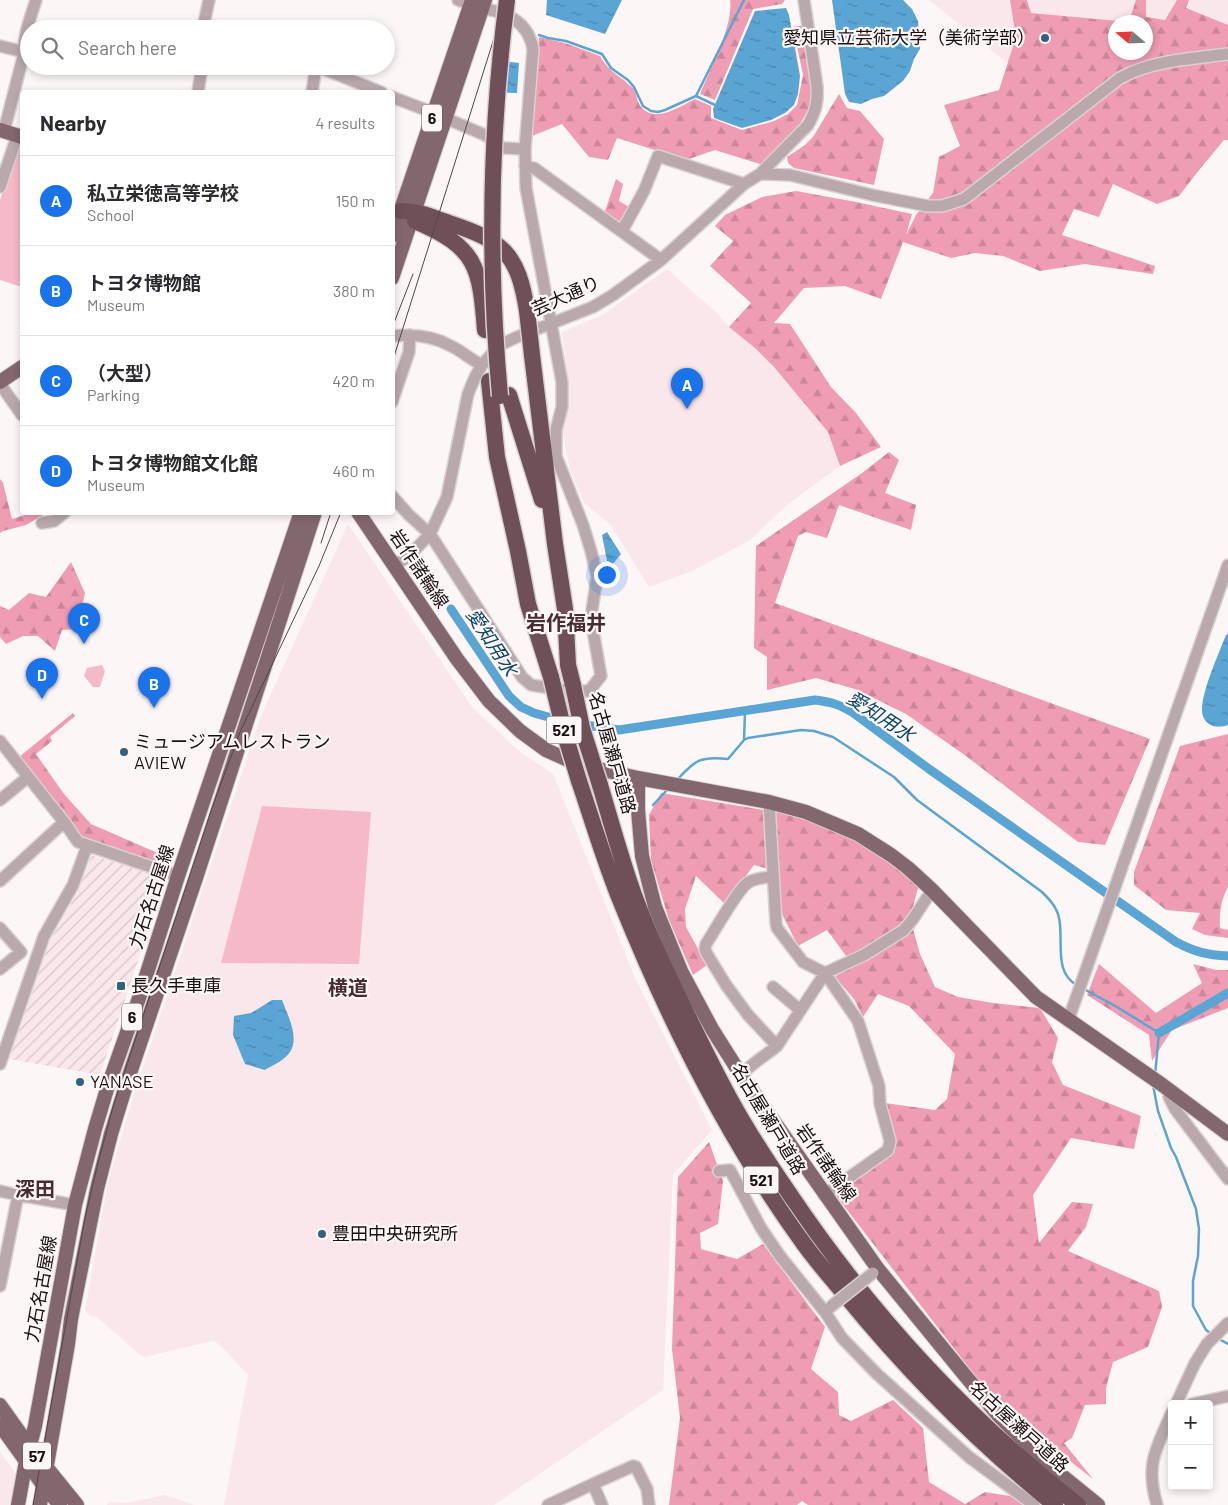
<!DOCTYPE html>
<html lang="en">
<head>
<meta charset="utf-8">
<style>
  body { margin:0; font-family:Barlow,"Noto Sans JP",sans-serif; background:#f7f7f7; color:#2b2b33 }
  .controls { position:absolute; right:15px; bottom:15px; display:grid; overflow:hidden; border-radius:5px; box-shadow:0 2px 8px #0003 }
  .controls button { width:45px; height:45px; display:grid; place-items:center; padding:0; border:0; border-bottom:1px solid #e1e1e2; background:#fff; color:#2b2b33; font:25px sans-serif }
  .compass { position:absolute; left:1108px; top:15px; width:45px; height:45px; border-radius:50%; background:#fff; box-shadow:0 2px 8px #0003; rotate:289deg }
  .you { position:absolute; left:606px; top:574px; width:18px; height:18px; margin:-12px; border:4px solid #fff; border-radius:50%; background:#1a73e8; box-shadow:0 0 0 8px #1a73e833 }
  .badge { display:grid; place-items:center; width:32px; height:32px; border-radius:50%; background:#1a73e8; color:#fff; font-size:16px; font-weight:700 }
  .pin { position:absolute; translate:-50% -41px; filter:drop-shadow(0 1px 2px #0008) }
  .pin::after { content:''; position:absolute; top:26px; width:18px; height:15px; background:inherit; clip-path:polygon(0 0,100% 0,50% 100%) }
  .list { margin:0; padding:0; list-style:none }
  h2 { display:flex; justify-content:space-between; align-items:center; height:65px; margin:0; padding:0 20px; font-size:21px }
  h2 small { font-size:16px; font-weight:400; color:#7c7c81 }
  .list li { display:grid; grid-template-columns:32px 1fr auto; gap:15px; align-items:center; box-sizing:border-box; height:90px; padding:0 20px; border-top:1px solid #e1e1e2 }
  .list b { display:block; font-size:19px; white-space:nowrap }
  .list p { margin:0; font-size:16px; white-space:nowrap; color:#7c7c81 }
  .list em { font-size:16px; font-style:normal; color:#7c7c81 }
  .icon { flex:none; width:28px; height:28px; fill:none; stroke:currentColor; stroke-width:2; stroke-linecap:round; stroke-linejoin:round }
  .map { position:relative; flex:none; width:1228px; height:1505px; overflow:hidden }
  .search { position:absolute; background:#fff; box-shadow:0 2px 8px #0003; left:20px; top:20px; width:375px; height:55px; display:flex; align-items:center; gap:12px; box-sizing:border-box; padding:0 18px; border-radius:28px; color:#7c7c81; font-size:19px }
  .panel { position:absolute; background:#fff; box-shadow:0 2px 8px #0003; left:20px; top:90px; width:375px; height:425px; border-radius:5px }
  .map>svg:first-child { display:block }
  .built { fill:#fae7eb; fill-rule:evenodd }
  .industrial { fill:url(#industrial-furrows) }
  .green { fill:#f5b9c8 }
  .forest { fill:url(#forest-firs); fill-rule:evenodd }
  .water { fill:url(#water-ripples) }
  .lines { fill:none; stroke-linecap:round; stroke-linejoin:round }
  .stream { stroke:#5ba5d4; stroke-width:2.5 }
  .canal { stroke:#5ba5d4; stroke-width:9 }
  .minor-casing { stroke:#d9d1d2; stroke-width:14 }
  .major-casing { stroke:#d9d1d2; stroke-width:16 }
  .highway-casing { stroke:#d9d1d2; stroke-width:19 }
  .minor { stroke:#b9a9ac; stroke-width:11 }
  .major { stroke:#83676e; stroke-width:14 }
  .highway { stroke:#6f5058; stroke-width:16 }
  .tram { stroke:#514749; stroke-width:1 }
  .minor-bridge-casing { stroke:#d9d1d2; stroke-width:14; stroke-linecap:butt }
  .highway-bridge-casing { stroke:#d9d1d2; stroke-width:19; stroke-linecap:butt }
  .minor-bridge { stroke:#b9a9ac; stroke-width:11 }
  .highway-bridge { stroke:#6f5058; stroke-width:16 }
  .poi-dot { fill:#30617f; stroke:#fdf6f7; stroke-width:2 }
  .labels { text-anchor:middle; stroke-width:4.5; stroke-linejoin:round; paint-order:stroke }
  .shield { fill:#fdf6f7; stroke:#5e5456; stroke-width:1 }
  .shield-label { font-size:16px; font-weight:bold; fill:#1a0e11 }
  .poi-label { font-size:18px; fill:#1a0e11; stroke:#fdf6f7; text-anchor:start }
  .street-label { font-size:18px; fill:#1a0e11; stroke:#fdf6f7 }
  .water-label { font-size:19px; font-style:italic; fill:#094666; stroke:#fdf6f7 }
  .quarter-label { font-size:20px; font-weight:bold; fill:#482c34; stroke:#fdf6f7 }
</style>
</head>
<body>
<div class="map">
<svg width="1228" height="1505" viewBox="0 0 1228 1505">
  <defs>
    <pattern id="industrial-furrows" width="10" height="10" patternUnits="userSpaceOnUse" patternTransform="scale(1.25)"><rect width="10" height="10" fill="#fae7eb"/><path d="M-1 1l2-2M0 10L10 0M9 11l2-2" fill="none" stroke="#d6c5c8"/></pattern>
    <pattern id="forest-firs" width="22" height="20" patternUnits="userSpaceOnUse" patternTransform="scale(1.25)"><rect width="22" height="20" fill="#ef9db3"/><path d="M5 1l3.5 6h-7zM16 11l3.5 6h-7z" fill="#cc8699"/></pattern>
    <pattern id="water-ripples" width="26" height="14" patternUnits="userSpaceOnUse" patternTransform="scale(1.25)"><rect width="26" height="14" fill="#5ba5d4"/><path d="M2 4q2-2 4 0t4 0M15 11q2-2 4 0t4 0" fill="none" stroke="#4a85ab"/></pattern>
  </defs>
  <rect width="100%" height="100%" fill="#fdf6f7"/>
  <!-- built -->
  <path class="built" d="M929 0H1228V62L1037 87ZM1116 22H1146V52H1116Z
    M667 269 716 312 729 327 755 348 774 367 828 432 840 466 787 505 749 541 692 571 649 587 611 525 584 503 570 470 563 434 568 385 562 332 604 314Z
    M348 524 472 707 519 751 553 774 635 978 712 1130 673 1175 663 1390 494 1505H224L248 1375 219 1344 212 1341 145 1357 140 1355 97 1317 90 1316 85 1310 108 1182 134 1094 261 716Z
    M0 1452 16 1474 10 1505H0Z
    M165 1495 194 1505H107L109 1502 126 1503Z"/>
  <!-- industrial -->
  <path class="industrial" d="M92 855 166 877 100 1075 9 1059 51 938 76 895Z"/>
  <!-- green -->
  <path class="green" d="M17 148 22 150V287L0 280V200Z
    M102 665 105 671 100 687H93L84 676 87 668Z
    M262 806 371 812 359 964 221 963Z"/>
  <!-- forest -->
  <path class="forest" d="M730 0H785L782 4 753 9 715 100 700 94C710 70 734 24 730 0Z
    M1010 0H1027L1031 13 1129 22 1136 0H1146V17L1165 20 1177 0H1189L1186 8 1228 25V140H1224L1199 170 1179 196 1157 204 1113 184 1099 217 1074 209 1062 235 1155 266 1153 274 1085 264 1040 271 1003 256 975 253 951 258 903 242 881 299 845 286 804 288 774 323 790 324 831 387 856 413 881 447 840 466 828 432 774 367 755 348 729 327 751 303 710 266 733 241 715 226 725 215 762 197 796 191 856 202 912 214 906 235 916 215 933 193 939 157 960 146 944 105 999 90 1016 37ZM1116 22H1146V52H1116Z
    M803 25 813 93 810 107 795 132 763 165 715 150 686 160 617 138 608 160 589 157 562 124 532 136 534 85 539 37 565 43 600 56C606 67 615 74 625 81 627 84 631 86 634 89 637 95 637 102 641 107 656 124 680 106 695 99L711 106V118L742 130 774 121 788 114 797 105 803 75 793 27Z
    M839 94 847 108 860 111 884 139 874 185 794 168 788 163 787 157 805 145 813 137Z
    M616 179 623 184 619 201 634 210 622 231 603 217Z
    M889 452 899 460 885 493 916 505 911 530 839 505 827 538 806 532 798 536 775 603 1150 739 1105 845 1078 842 966 756 906 714 855 689 816 678 767 690V657L754 648 756 546 862 473Z
    M0 479 3 483 12 519 31 513H47L26 525 3 531 0 533Z
    M71 562 85 593 77 629 62 630 55 651 38 636H23L6 644 0 637V606L9 610 29 593 46 597Z
    M73 713 75 716 50 737 52 741 36 754 64 794 91 824 160 854 165 867 82 837 19 757Z
    M1228 734V887C1221 900 1219 913 1220 928L1228 930V938L1205 935 1192 929 1200 913 1166 910 1134 885V872L1180 746Z
    M661 793 806 817 865 844 919 884 910 918 920 954 935 987 958 997 993 1003 1040 1008 1058 1038 1052 1062 1063 1085 1141 1116 1134 1149 1071 1138 1033 1195 1039 1243 1072 1202 1093 1204 1086 1227 1068 1251 1159 1291 1162 1307 1148 1347 1113 1362 1106 1388V1404L1085 1405 1072 1438 1064 1443 1093 1479 1052 1447 1032 1434 976 1377 834 1193 895 1152 885 1103 935 1110 947 1099 955 1054 909 1006 878 994 863 1017 854 999 835 977 852 964 827 930 798 946 777 904 775 871 754 865 725 904 696 876 685 909 686 927 707 965 693 975 669 920 651 860 649 815Z
    M1099 964 1156 1013 1202 983 1193 964 1216 970H1228V1008L1172 1030 1152 1061 1149 1035 1087 995Z
    M709 1142 723 1181 718 1224 700 1233 701 1249 737 1259 763 1244 825 1327 811 1369 838 1392 839 1415 851 1421 893 1400 923 1428 929 1482 965 1504 985 1492 1015 1497 1025 1505H808L802 1501 797 1505H669L680 1418 672 1349 678 1177Z"/>
  <!-- water -->
  <path class="water" d="M547 0H622L605 34 546 15Z
    M832 0H903L912 9 918 21 920 49 914 59 910 71 903 81 884 96 872 99 861 104 849 102 845 94Z
    M786 8 789 15 800 76 798 94 794 105 785 113 771 120 742 128 714 118 713 109 755 11Z
    M493 60 519 63 517 93 490 92Z
    M607 532 621 554 612 565H610L609 561H607L602 535Z
    M1228 634V725C1222 727 1215 728 1209 724 1205 721 1202 716 1202 711 1201 693 1219 653 1226 635Z
    M272 1000H282C287 1014 300 1037 290 1052 285 1060 273 1065 265 1070L245 1064 233 1035 234 1016 251 1013Z"/>
  <g class="lines">
    <!-- stream -->
    <path class="stream" d="M539 35 548 38 566 41 602 54 611 68 628 80 634 87 643 106 651 111 658 112 665 110 696 96 715 105
      M696 96 744 0
      M744 740 745 712
      M677 780C695 760 700 756 728 759L744 740 748 738 801 730 814 731 833 737 894 777 917 800 1042 892C1049 899 1057 907 1059 918 1064 939 1053 973 1077 985
      M653 805 668 789
      M1084 989 1117 1007 1159 1033 1155 1075
      M1153 1085 1158 1111 1171 1148 1176 1157 1196 1209 1199 1229 1198 1256 1193 1281V1306L1206 1330 1213 1335
      M1217 1338 1228 1344"/>
    <!-- canal -->
    <path class="canal" d="M451 609 509 696 521 707 534 713 566 722 619 730 815 700C831 702 838 704 852 712L929 769 1176 942C1195 952 1207 955 1228 956
      M1159 1033 1228 993"/>
    <!-- minor casing -->
    <g class="minor-casing">
      <path id="minor" d="M458 0 470 4
        M204 29V23L209 0
        M0 46 29 53
        M316 66 381 92
        M198 92 202 66
        M312 92 316 66
        M392 97 434 113
        M445 118 485 135 503 148 525 149
        M4 131 24 53C23 35 31 17 36 0
        M525 166 534 168 661 260
        M760 174 790 175 872 195 928 206H942L964 199 1120 78C1153 60 1191 59 1228 54
        M0 187 17 136
        M622 231 644 191 658 156 744 184
        M392 336C413 334 433 336 451 346 462 351 471 360 482 365
        M0 384 22 415
        M392 402 409 352 410 335
        M392 496 409 515 430 534 522 677 531 685 570 691H589L601 676 592 625V610L597 577 591 551 583 525 556 456V430L562 407V382L526 188 525 149 533 49C528 21 507 13 482 8
        M42 523 54 521 65 512
        M394 565 408 557 430 534 447 497 468 394 475 377 482 365 500 345 517 337 593 307 613 295 661 260 744 184 760 174 808 125C816 111 818 102 817 86L804 0
        M0 741 64 822 78 842 178 876
        M0 800 28 777
        M769 802 776 923 777 928 803 962 825 973 858 1021 879 1086 880 1104 890 1141 888 1150 824 1195
        M773 876C766 878 756 878 749 882 739 887 714 932 706 944L705 949 707 954 726 985 748 1015 777 1046
        M0 881 64 822
        M0 928 21 952 0 969
        M773 987 800 1010
        M1068 1021 1228 565
        M0 1064 44 936 73 885 87 846
        M741 1075C752 1063 765 1056 777 1046L825 973 864 955 904 930 913 919 932 890
        M1170 1091 1169 1097 1175 1109 1228 1179
        M719 1171 730 1170 761 1228 780 1256 825 1312
        M0 1191 18 1195 0 1286
        M18 1195 75 1205
        M834 1304 825 1312 842 1338 877 1374 969 1457 1034 1505
        M1176 1404 1195 1363 1207 1344 1228 1323
        M1192 1404 1228 1396
        M593 1484 633 1466 636 1467 647 1489 649 1505
        M548 1505 593 1484 602 1505
        M1157 1505C1145 1464 1156 1449 1172 1412"/>
    </g>
    <!-- major casing -->
    <g class="major-casing">
      <path id="major" d="M0 130 22 137
        M392 236 472 0
        M392 278 485 0
        M0 382 22 367
        M358 512 457 659 489 701 520 731 546 750 577 764 638 778 769 802 806 812 858 834 891 855 908 868 932 890 1036 997 1161 1084 1228 1134
        M638 778V810L642 856 655 907 681 971 712 1029 741 1075 878 1269 963 1373 998 1415 1045 1462 1098 1505
        M0 1405 30 1447 77 1505
        M0 1425 43 1485 60 1505
        M18 1505 26 1461 35 1426 75 1205 95 1129 107 1089 138 1001 178 876 301 512
        M40 1505 68 1344 71 1319 97 1189 111 1134 128 1079 196 878 315 512"/>
    </g>
    <!-- highway casing -->
    <g class="highway-casing">
      <path id="highway" d="M401 211C419 211 432 217 449 223 503 241 518 253 527 311
        M415 221C477 247 480 267 485 330
        M532 355 555 544 565 609 568 665 573 685
        M489 381 497 457 518 551 528 604 551 677
        M509 395 542 500
        M579 781C593 822 605 863 621 902 669 1021 729 1141 804 1244 817 1262 832 1279 846 1296 909 1373 977 1442 1055 1505
        M600 785C611 822 621 859 634 895 649 935 667 974 686 1012 700 1041 714 1070 730 1099 748 1132 769 1164 791 1196 870 1313 966 1418 1078 1505"/>
    </g>
    <!-- minor -->
    <use href="#minor" class="minor"/>
    <!-- major -->
    <use href="#major" class="major"/>
    <!-- highway -->
    <use href="#highway" class="highway"/>
    <!-- tram -->
    <path class="tram" d="M392 328 413 274
      M392 363 506 0
      M321 543 331 512
      M33 1505 85 1218 98 1163 113 1107 212 808 240 732 319 566 341 512"/>
    <!-- minor-bridge casing -->
    <g class="minor-bridge-casing">
      <path id="minor-bridge" d="M834 1304 873 1273"/>
    </g>
    <!-- highway-bridge casing -->
    <g class="highway-bridge-casing">
      <path id="highway-bridge" d="M527 311 532 355
        M500 396C488 265 490 130 507 0
        M551 677 565 735 579 781
        M573 685 582 728 600 785"/>
    </g>
    <!-- minor-bridge -->
    <use href="#minor-bridge" class="minor-bridge"/>
    <!-- highway-bridge -->
    <use href="#highway-bridge" class="highway-bridge"/>
  </g>
  <!-- markers -->
  <g class="poi-dot">
    <circle cx="1045" cy="38" r="5"/>
    <circle cx="124" cy="752" r="5"/>
    <rect x="116" y="981" width="10" height="10" rx="2.5"/>
    <circle cx="80" cy="1082" r="5"/>
    <circle cx="322" cy="1234" r="5"/>
  </g>
  <g class="labels">
    <!-- shield labels -->
    <g class="shield">
      <rect x="422" y="104.5" width="20" height="27" rx="4"/>
      <rect x="546.5" y="716.5" width="35" height="27" rx="4"/>
      <rect x="122" y="1003.5" width="20" height="27" rx="4"/>
      <rect x="743.5" y="1166.5" width="35" height="27" rx="4"/>
      <rect x="23" y="1442.5" width="28" height="27" rx="4"/>
    </g>
    <g class="shield-label">
      <text x="432" y="124">6</text>
      <text x="564" y="736">521</text>
      <text x="132" y="1023">6</text>
      <text x="761" y="1186">521</text>
      <text x="37" y="1462">57</text>
    </g>
    <!-- poi labels -->
    <g class="poi-label">
      <text x="1035" y="44" text-anchor="end">愛知県立芸術大学（美術学部）</text>
      <text x="134" y="748">ミュージアムレストラン<tspan x="134" dy="21">AVIEW</tspan></text>
      <text x="131" y="992">長久手車庫</text>
      <text x="90" y="1088">YANASE</text>
      <text x="332" y="1240">豊田中央研究所</text>
    </g>
    <!-- street labels -->
    <g class="street-label">
      <text transform="translate(566 296) rotate(-24)" y="6">芸大通り</text>
      <text transform="translate(419 569) rotate(56)" y="6">岩作諸輪線</text>
      <text transform="translate(612 753) rotate(74)" y="6">名古屋瀬戸道路</text>
      <text transform="translate(152 897) rotate(-72)" y="6">力石名古屋線</text>
      <text transform="translate(768 1119) rotate(59)" y="6">名古屋瀬戸道路</text>
      <text transform="translate(826 1163) rotate(55)" y="6">岩作諸輪線</text>
      <text transform="translate(41 1289) rotate(-80)" y="6">力石名古屋線</text>
      <text transform="translate(1019 1427) rotate(42)" y="6">名古屋瀬戸道路</text>
    </g>
    <!-- water labels -->
    <g class="water-label">
      <text transform="translate(492 642) rotate(57)" y="7">愛知用水</text>
      <text transform="translate(881 716) rotate(33)" y="7">愛知用水</text>
    </g>
    <!-- quarter labels -->
    <g class="quarter-label">
      <text x="566" y="630">岩作福井</text>
      <text x="348" y="995">横道</text>
      <text x="35" y="1196">深田</text>
    </g>
  </g>
</svg>
<div class="controls">
<button>+</button>
<button>−</button>
</div>
<svg class="compass" viewBox="-18 -18 36 36"><path d="M0-13l5 13h-10z" fill="#e53935"/><path d="M0 13l5-13h-10z" fill="#7c7c81"/></svg>
<div class="you"></div>
<div class="pin badge" style="left:687px;top:409px">A</div>
<div class="pin badge" style="left:154px;top:708px">B</div>
<div class="pin badge" style="left:84px;top:644px">C</div>
<div class="pin badge" style="left:42px;top:699px">D</div>
<div class="search"><svg class="icon" aria-label="search" viewBox="0 0 24 24"><circle cx="10" cy="10" r="6"/><path d="M15 15l6 6"/></svg>Search here</div>
<section class="panel">
<h2>Nearby<small>4 results</small></h2>
<ul class="list">
<li><span class="badge">A</span><div><b>私立栄徳高等学校</b><p>School</p></div><em>150 m</em></li>
<li><span class="badge">B</span><div><b>トヨタ博物館</b><p>Museum</p></div><em>380 m</em></li>
<li><span class="badge">C</span><div><b>（大型）</b><p>Parking</p></div><em>420 m</em></li>
<li><span class="badge">D</span><div><b>トヨタ博物館文化館</b><p>Museum</p></div><em>460 m</em></li>
</ul>
</section>
</div>
</body>
</html>
